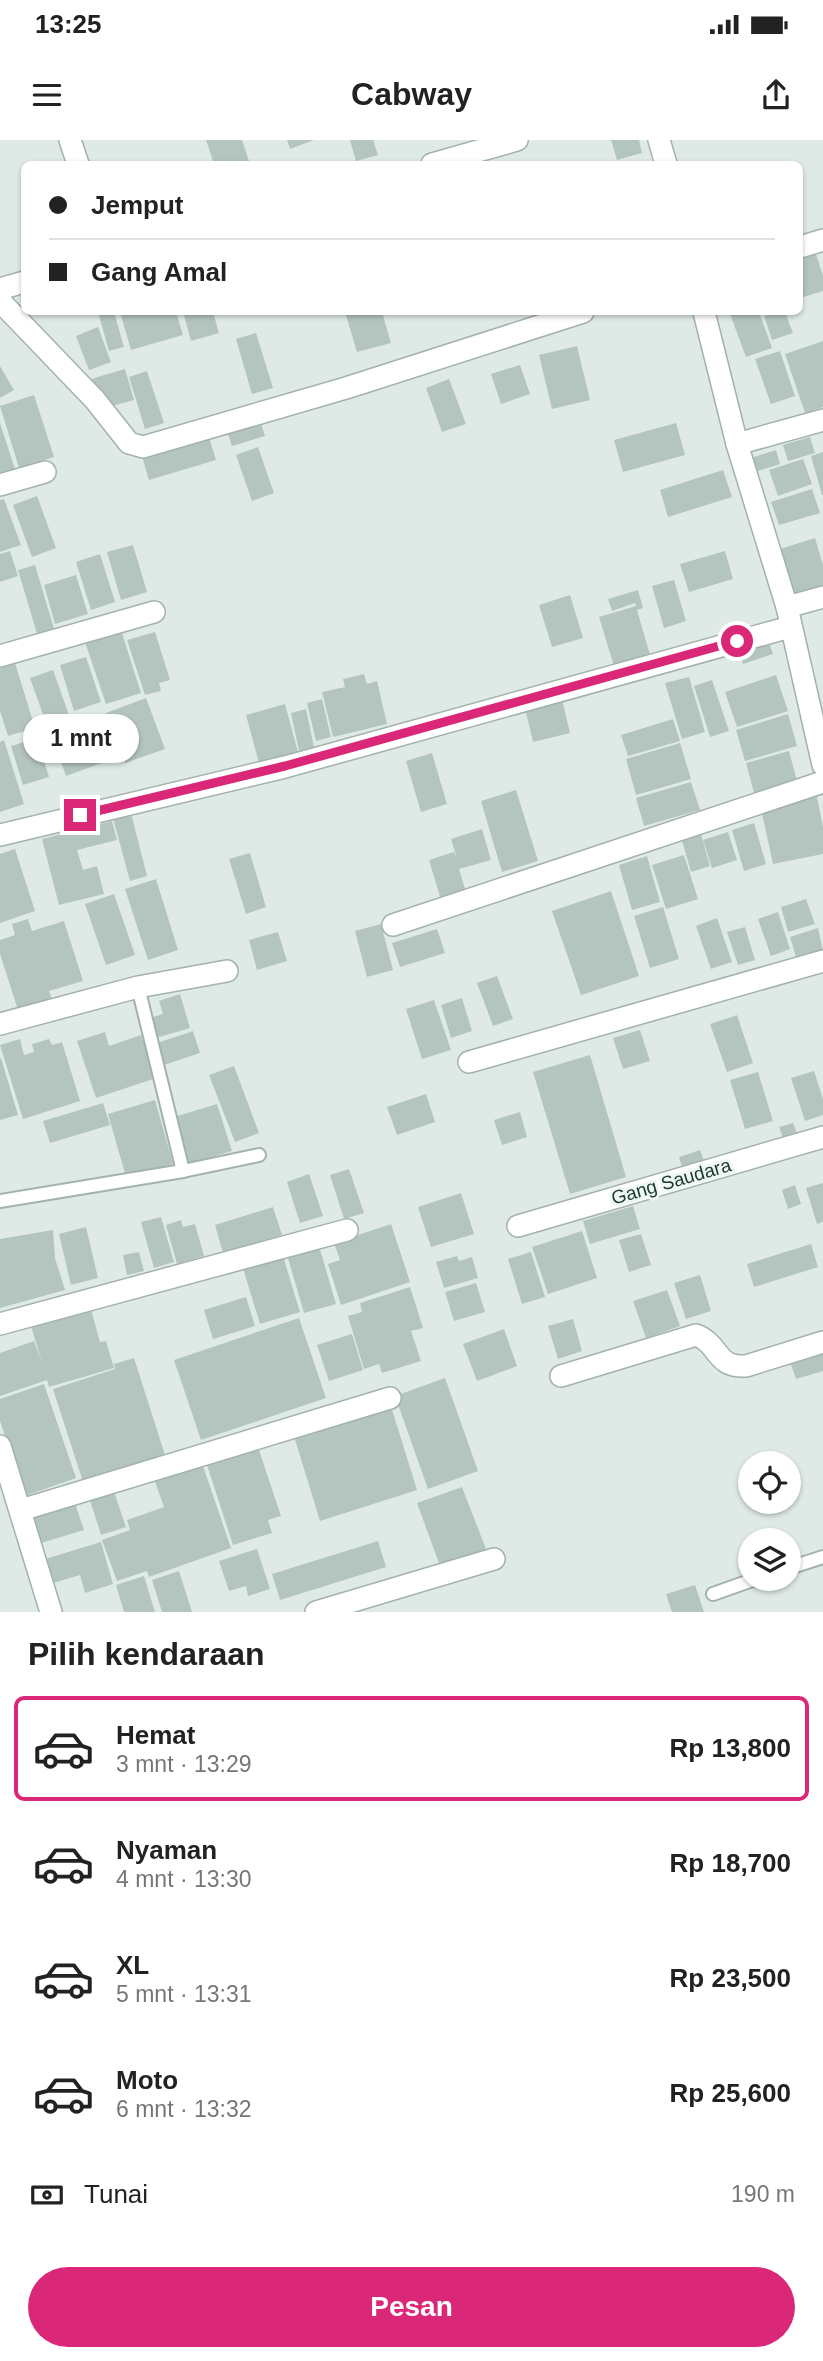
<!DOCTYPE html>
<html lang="id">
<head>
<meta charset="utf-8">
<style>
  :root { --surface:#fff; --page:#f2f2f2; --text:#222; --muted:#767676; --line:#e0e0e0; --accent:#db2777 }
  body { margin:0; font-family:Helvetica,sans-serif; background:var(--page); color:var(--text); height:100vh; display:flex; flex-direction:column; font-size:26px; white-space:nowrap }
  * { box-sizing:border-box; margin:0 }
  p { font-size:23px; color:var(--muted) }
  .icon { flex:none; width:38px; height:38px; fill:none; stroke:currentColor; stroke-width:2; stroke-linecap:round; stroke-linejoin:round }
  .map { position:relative; height:1472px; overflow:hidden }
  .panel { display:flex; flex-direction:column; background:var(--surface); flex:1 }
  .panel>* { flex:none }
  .hud { position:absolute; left:21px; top:21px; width:782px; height:154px; border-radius:10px; box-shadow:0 2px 5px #0004; display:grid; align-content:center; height:154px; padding:0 28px; background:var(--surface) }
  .tools { position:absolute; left:738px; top:1311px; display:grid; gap:14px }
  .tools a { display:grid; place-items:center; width:63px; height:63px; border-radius:50%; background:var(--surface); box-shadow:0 2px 5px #0004; font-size:35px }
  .end { position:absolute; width:32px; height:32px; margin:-16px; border:9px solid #db2777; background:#fff; box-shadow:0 0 0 4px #fff }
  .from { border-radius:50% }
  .bubble { position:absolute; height:49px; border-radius:24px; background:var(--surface); box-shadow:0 2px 5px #0004; font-size:23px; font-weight:700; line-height:49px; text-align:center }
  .hud b { display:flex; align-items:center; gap:24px; height:66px; font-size:26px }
  .hud b+b { border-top:2px solid var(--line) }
  .hud i { width:18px; height:18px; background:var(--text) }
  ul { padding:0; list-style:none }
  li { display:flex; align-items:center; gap:21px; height:105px; margin:0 14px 10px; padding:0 14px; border:4px solid transparent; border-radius:10px }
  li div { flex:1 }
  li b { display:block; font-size:26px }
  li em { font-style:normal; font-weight:700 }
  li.selected { border-color:var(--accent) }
  li>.icon { width:63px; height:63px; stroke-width:1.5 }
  h2 { padding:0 28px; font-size:32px; line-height:84px }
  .pay { display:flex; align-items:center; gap:18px; height:77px; padding:0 28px; font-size:26px }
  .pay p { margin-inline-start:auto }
  .primary-button { display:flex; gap:14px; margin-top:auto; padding:14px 28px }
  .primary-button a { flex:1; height:80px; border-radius:42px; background:var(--accent); color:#fff; font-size:28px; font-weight:700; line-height:80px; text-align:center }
  .status { display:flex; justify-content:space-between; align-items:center; height:49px; padding:0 35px; background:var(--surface); direction:ltr }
  .status svg { height:19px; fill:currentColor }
  header { display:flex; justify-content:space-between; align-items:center; height:91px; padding:0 28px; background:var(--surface); font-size:32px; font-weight:700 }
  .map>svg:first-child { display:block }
  .building { fill:#b4c5bf }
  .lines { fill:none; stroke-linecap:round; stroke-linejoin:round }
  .service-casing { stroke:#a2b2ad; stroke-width:16 }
  .minor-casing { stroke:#a2b2ad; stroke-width:24 }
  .service { stroke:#fff; stroke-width:12 }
  .minor { stroke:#fff; stroke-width:21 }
  .route { stroke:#db2777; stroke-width:9 }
  .labels { text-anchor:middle; stroke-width:6; stroke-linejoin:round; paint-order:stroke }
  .street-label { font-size:19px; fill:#203a34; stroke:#eff7f3 }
</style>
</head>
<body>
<div class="status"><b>13:25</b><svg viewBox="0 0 49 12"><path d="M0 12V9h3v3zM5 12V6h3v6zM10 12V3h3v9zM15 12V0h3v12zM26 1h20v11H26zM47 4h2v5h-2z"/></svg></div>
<header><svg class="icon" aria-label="menu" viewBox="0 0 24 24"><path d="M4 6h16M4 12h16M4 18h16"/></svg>Cabway<svg class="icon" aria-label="share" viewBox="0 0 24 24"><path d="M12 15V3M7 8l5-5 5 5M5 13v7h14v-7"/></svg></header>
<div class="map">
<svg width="823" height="1472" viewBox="0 0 823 1472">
  <rect width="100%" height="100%" fill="#dfeae6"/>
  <g class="building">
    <path d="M206,0H242L250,24H214Z"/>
    <path d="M287,0H314L290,9Z"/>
    <path d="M350,0H373L378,15L356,21Z"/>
    <path d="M611,0H639L642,13L617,20Z"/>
    <path d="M816,114L823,136V151L800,158V119Z"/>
    <path d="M98,172H114L124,207L109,211Z"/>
    <path d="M120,172H176L183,195L131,210Z"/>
    <path d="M183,172H213L219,193L191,201Z"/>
    <path d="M345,172H382L391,203L357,212Z"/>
    <path d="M736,172H759L772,208L746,217L730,174Z"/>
    <path d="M780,172H785L793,193L772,200L764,176Z"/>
    <path d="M98,187L111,222L89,230L76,196Z"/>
    <path d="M256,193L273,248L252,254L236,199Z"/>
    <path d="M823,201V267L805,273L785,214Z"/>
    <path d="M577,206L590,260L552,269L539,215Z"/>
    <path d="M780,211L795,256L771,264L755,219Z"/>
    <path d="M520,225L530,254L501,264L491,234Z"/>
    <path d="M0,226L14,250L0,258Z"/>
    <path d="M125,229L134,260L112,266L110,260L104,262L97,260L91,239Z"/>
    <path d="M147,231L164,283L145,289L129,237Z"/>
    <path d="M449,239L466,284L442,292L426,248Z"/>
    <path d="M34,255L54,317L19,328L0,266Z"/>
    <path d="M258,274L265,296L232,306L225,285Z"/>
    <path d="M0,283L15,329L0,334Z"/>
    <path d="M676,283L685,315L623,332L614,300Z"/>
    <path d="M208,294L216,320L149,340L141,313Z"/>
    <path d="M810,297L815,313L788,321L783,305Z"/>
    <path d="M258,307L274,353L252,361L236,315Z"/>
    <path d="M776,310L780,324L755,332L751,318Z"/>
    <path d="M823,312V355H822L811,316Z"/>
    <path d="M803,319L812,344L778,356L769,330Z"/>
    <path d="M723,330L732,357L668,377L660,350Z"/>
    <path d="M812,349L820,373L779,385L771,362Z"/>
    <path d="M37,356L56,408L32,417L13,365Z"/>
    <path d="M4,359L21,405L0,412V360Z"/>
    <path d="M815,398L823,425V446L794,456L780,409Z"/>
    <path d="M133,405L147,452L121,460L107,412Z"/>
    <path d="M10,411L18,436L0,442V414Z"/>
    <path d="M725,411L733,439L689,452L680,424Z"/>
    <path d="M100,414L115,462L91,470L76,422Z"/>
    <path d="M35,425L55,492L38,497L18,430Z"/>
    <path d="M76,435L88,474L55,484L44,445Z"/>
    <path d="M674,440L686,481L664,488L652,446Z"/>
    <path d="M638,450L643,468L637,470L650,515L614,526L599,477L636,466L635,463L612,471L608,459Z"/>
    <path d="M570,455L583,498L552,507L539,465Z"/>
    <path d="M121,490L141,553L106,564L85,502Z"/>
    <path d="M155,492L170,540L159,543L161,551L145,555L127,500Z"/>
    <path d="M767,497L773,514L743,524L737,507Z"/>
    <path d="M86,517L101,562L74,571L60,525Z"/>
    <path d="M15,523L35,588L8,596L0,571V528Z"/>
    <path d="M53,530L69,575L46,583L30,538Z"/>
    <path d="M364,534L367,544L377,541L387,584L333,597L322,552L345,547L343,539Z"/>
    <path d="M776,535L788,571L737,587L725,552Z"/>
    <path d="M689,537L705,592L682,599L665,543Z"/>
    <path d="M712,540L729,591L710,597L694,546Z"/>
    <path d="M146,558L165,609L125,623L106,573Z"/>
    <path d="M322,559L331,597L316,601L307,563Z"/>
    <path d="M562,559L570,593L533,602L525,568Z"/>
    <path d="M285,564L298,612L259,623L246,575Z"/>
    <path d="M306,569L314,607L299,611L291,573Z"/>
    <path d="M97,574L113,619L66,636L50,591Z"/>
    <path d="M788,574L797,606L745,621L736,590Z"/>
    <path d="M673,579L680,601L628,616L621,595Z"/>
    <path d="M37,598L49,637L23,645L11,606Z"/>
    <path d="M4,600L24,664L0,672V602Z"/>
    <path d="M680,603L691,639L636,655L626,619Z"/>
    <path d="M789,611L797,641L754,653L746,623Z"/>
    <path d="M432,613L447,664L421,672L406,621Z"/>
    <path d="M691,642L700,670L644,686L636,658Z"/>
    <path d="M516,650L538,721L502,732L481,661Z"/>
    <path d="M817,657L823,687V714L773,724L761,669Z"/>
    <path d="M131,673L147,736L130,741L113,678Z"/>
    <path d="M112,681L117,700L77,710L83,730L97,726L104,754L59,765L42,699Z"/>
    <path d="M754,683L766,724L744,731L732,690Z"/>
    <path d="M482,689L491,720L459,729L466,752L441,760L429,720L454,712L457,718L451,699Z"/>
    <path d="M700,691L710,726L691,732L681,697Z"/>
    <path d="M728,692L737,720L712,728L703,700Z"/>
    <path d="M15,709L35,771L0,783V714Z"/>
    <path d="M250,713L266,767L246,774L229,719Z"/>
    <path d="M684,715L698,759L666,769L652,725Z"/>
    <path d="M647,716L660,762L632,770L619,725Z"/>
    <path d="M156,739L178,810L148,820L125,749Z"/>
    <path d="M611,751L639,836L581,855L552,771Z"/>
    <path d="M114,754L135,815L106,825L85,764Z"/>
    <path d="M806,759L815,784L788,792L781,767Z"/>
    <path d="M663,767L679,819L650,828L634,776Z"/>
    <path d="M778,772L790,809L771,816L758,779Z"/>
    <path d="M717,778L732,822L711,829L696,786Z"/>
    <path d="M28,779L32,791L64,781L83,841L49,851L52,859L18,870L0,814V800L15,795L12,784Z"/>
    <path d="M381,784L393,830L367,837L355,791Z"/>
    <path d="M745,787L755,820L738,825L727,792Z"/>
    <path d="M818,788L823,811L797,820L790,797Z"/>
    <path d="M437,789L445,813L400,827L392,803Z"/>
    <path d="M278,792L287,821L257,830L249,800Z"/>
    <path d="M497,836L513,879L493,886L477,843Z"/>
    <path d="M180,854L190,888L156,898L150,878L163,874L159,861Z"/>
    <path d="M462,858L472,891L451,898L441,865Z"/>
    <path d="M434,860L451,910L422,919L406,869Z"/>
    <path d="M737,875L753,923L727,932L710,884Z"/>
    <path d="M640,890L650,921L623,929L613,898Z"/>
    <path d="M193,891L200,913L164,925L157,903Z"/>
    <path d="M105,892L109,906L141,895L156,938L96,958L77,901Z"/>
    <path d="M20,899L24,915L34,912L32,904L49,899L52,905L62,902L80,961L23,979L0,905Z"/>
    <path d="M590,915L626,1037L570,1054L533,932Z"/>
    <path d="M1,918L18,975L0,980V919Z"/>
    <path d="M234,926L259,993L235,1002L209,935Z"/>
    <path d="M814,931L823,959V975L805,981L791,938Z"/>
    <path d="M758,932L773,981L745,989L730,940Z"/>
    <path d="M426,954L435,982L397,995L387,967Z"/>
    <path d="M155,960L173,1024L126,1037L108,974Z"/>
    <path d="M103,963L110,985L50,1003L43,981Z"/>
    <path d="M217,964L232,1011L188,1024L174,977Z"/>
    <path d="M520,972L527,997L502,1005L494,980Z"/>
    <path d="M793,983L797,993L783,998L779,987Z"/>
    <path d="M700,1010L704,1021L682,1027L679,1017Z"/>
    <path d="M349,1029L364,1073L344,1079L330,1035Z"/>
    <path d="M309,1034L323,1076L300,1083L287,1042Z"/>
    <path d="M823,1043V1082L817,1084L806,1048Z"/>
    <path d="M795,1045L801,1064L788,1069L782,1050Z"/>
    <path d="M461,1053L474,1094L431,1107L418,1067Z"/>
    <path d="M633,1066L640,1089L590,1104L583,1081Z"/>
    <path d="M273,1067L282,1095L223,1113L215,1085Z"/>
    <path d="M161,1077L174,1122L154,1128L141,1082Z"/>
    <path d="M181,1080L183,1087L195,1084L204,1116L177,1124L166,1085Z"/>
    <path d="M391,1084L410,1142L341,1165L328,1124L340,1120L334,1103Z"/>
    <path d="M86,1087L98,1138L71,1145L59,1094Z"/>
    <path d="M53,1090L55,1118L65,1150L0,1168V1099Z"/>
    <path d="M582,1091L597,1138L548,1154L532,1107Z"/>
    <path d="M641,1094L651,1125L629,1132L619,1100Z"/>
    <path d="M811,1104L818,1127L754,1147L747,1124Z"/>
    <path d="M319,1106L336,1164L304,1173L287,1115Z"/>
    <path d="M139,1112L144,1131L127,1135L123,1115Z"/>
    <path d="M531,1112L545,1157L522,1164L508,1119Z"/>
    <path d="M282,1113L300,1172L260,1184L242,1125Z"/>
    <path d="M457,1116L459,1121L472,1117L478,1138L444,1148L436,1122Z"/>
    <path d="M700,1135L711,1171L686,1179L674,1143Z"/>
    <path d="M476,1143L485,1172L454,1181L445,1152Z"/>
    <path d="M410,1147L423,1188L411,1191L421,1221L382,1233L379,1224L364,1229L348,1176L362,1172L360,1163Z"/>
    <path d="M667,1150L680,1186L646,1198L633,1161Z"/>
    <path d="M246,1157L255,1186L213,1199L204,1170Z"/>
    <path d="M90,1166L100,1202L106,1201L114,1228L49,1247L47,1240L0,1256V1213L34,1201L42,1223L30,1183Z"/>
    <path d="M299,1178L326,1258L201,1300L174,1220Z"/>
    <path d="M573,1179L582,1211L558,1219L548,1186Z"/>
    <path d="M504,1189L517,1226L477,1241L463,1204Z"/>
    <path d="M352,1194L363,1230L329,1241L317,1205Z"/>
    <path d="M823,1211V1231L796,1239L790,1222Z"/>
    <path d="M134,1218L165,1315L83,1342L53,1249L115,1229L114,1224Z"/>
    <path d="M445,1238L478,1331L428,1349L395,1256Z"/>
    <path d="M44,1244L76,1338L25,1356L0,1281V1259Z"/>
    <path d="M390,1263L417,1350L320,1381L293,1293Z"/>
    <path d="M257,1304L281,1376L268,1380L272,1393L233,1405L206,1322Z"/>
    <path d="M201,1320L231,1408L149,1437L147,1431L117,1441L102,1400L130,1390L127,1380L164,1367L153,1336Z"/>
    <path d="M462,1347L486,1409L440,1426L417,1363Z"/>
    <path d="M113,1349L126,1387L101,1395L89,1357Z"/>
    <path d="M75,1363L84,1390L38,1404L29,1378Z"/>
    <path d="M378,1401L386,1427L280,1460L272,1434Z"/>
    <path d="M101,1402L113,1444L85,1453L80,1435L50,1444L42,1420Z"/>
    <path d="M257,1409L270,1449L248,1456L246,1446L229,1451L219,1421Z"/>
    <path d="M179,1431L192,1472H162L152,1440Z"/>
    <path d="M144,1436L155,1472H124L116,1445Z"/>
    <path d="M695,1445L704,1472H672L666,1454Z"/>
  </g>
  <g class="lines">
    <g class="service-casing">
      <g id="service">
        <path d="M138,847L183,1031"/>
        <path d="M0,1061L183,1031L259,1015"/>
        <path d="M789,1428L823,1417"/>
        <path d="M713,1454L758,1438"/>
      </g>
    </g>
    <g class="minor-casing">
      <g id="minor">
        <path d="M70,0L78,24"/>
        <path d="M659,0L666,24"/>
        <path d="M432,24L517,0"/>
        <path d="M800,107L823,100"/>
        <path d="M0,149L24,142"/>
        <path d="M0,161L95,260L129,303L143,307L346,248L583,172"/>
        <path d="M704,172L737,304L787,467L823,625"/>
        <path d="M737,304L823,280"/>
        <path d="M0,345L45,332"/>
        <path d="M787,467L823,457"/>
        <path d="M0,516L154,472"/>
        <path d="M0,695L285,627L790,487"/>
        <path d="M393,785L823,642"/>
        <path d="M0,884L138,847L227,831"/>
        <path d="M469,922L823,821"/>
        <path d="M518,1086L823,997"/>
        <path d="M0,1184L347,1090"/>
        <path d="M561,1236L696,1195C720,1204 715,1228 746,1226L823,1202"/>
        <path d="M0,1306L51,1472"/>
        <path d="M21,1370L390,1258"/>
        <path d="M316,1472L494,1419"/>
      </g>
    </g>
    <use href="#service" class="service"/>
    <use href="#minor" class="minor"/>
  </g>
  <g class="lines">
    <path class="route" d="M80,675L285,626L737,501"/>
  </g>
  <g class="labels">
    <g class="street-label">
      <text transform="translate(671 1041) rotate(-16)" y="7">Gang Saudara</text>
    </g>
  </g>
</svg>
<div class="tools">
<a><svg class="icon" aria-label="locate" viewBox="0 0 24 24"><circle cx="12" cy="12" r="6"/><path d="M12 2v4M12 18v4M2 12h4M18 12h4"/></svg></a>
<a><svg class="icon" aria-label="layers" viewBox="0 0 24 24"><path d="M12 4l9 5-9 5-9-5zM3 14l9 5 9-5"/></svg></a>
</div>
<i class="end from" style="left:737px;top:501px"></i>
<i class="end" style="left:80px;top:675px"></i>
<div class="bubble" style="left:23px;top:574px;width:116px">1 mnt</div>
<div class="hud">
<b><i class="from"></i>Jemput</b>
<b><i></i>Gang Amal</b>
</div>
</div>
<section class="panel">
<h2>Pilih kendaraan</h2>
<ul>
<li class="selected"><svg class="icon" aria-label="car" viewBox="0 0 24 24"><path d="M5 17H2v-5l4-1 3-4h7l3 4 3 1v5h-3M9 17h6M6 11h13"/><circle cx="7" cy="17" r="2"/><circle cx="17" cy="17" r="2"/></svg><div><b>Hemat</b><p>3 mnt · 13:29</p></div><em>Rp 13,800</em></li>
<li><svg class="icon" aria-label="car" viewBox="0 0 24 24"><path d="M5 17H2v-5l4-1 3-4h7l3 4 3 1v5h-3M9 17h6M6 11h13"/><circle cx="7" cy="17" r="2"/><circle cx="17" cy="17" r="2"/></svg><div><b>Nyaman</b><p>4 mnt · 13:30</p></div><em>Rp 18,700</em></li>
<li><svg class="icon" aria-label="car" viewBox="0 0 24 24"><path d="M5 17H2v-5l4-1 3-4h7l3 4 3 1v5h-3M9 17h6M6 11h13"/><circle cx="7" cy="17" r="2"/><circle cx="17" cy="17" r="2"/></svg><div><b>XL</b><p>5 mnt · 13:31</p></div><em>Rp 23,500</em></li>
<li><svg class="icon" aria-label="car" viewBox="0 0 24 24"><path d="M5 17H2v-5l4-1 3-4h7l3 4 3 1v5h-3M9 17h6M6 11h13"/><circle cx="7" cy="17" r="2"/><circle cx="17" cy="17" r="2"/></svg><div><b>Moto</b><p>6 mnt · 13:32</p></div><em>Rp 25,600</em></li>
</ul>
<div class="pay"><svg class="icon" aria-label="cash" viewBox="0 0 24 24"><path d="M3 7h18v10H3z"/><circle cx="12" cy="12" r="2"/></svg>Tunai<p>190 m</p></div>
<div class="primary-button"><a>Pesan</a></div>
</section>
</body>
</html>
